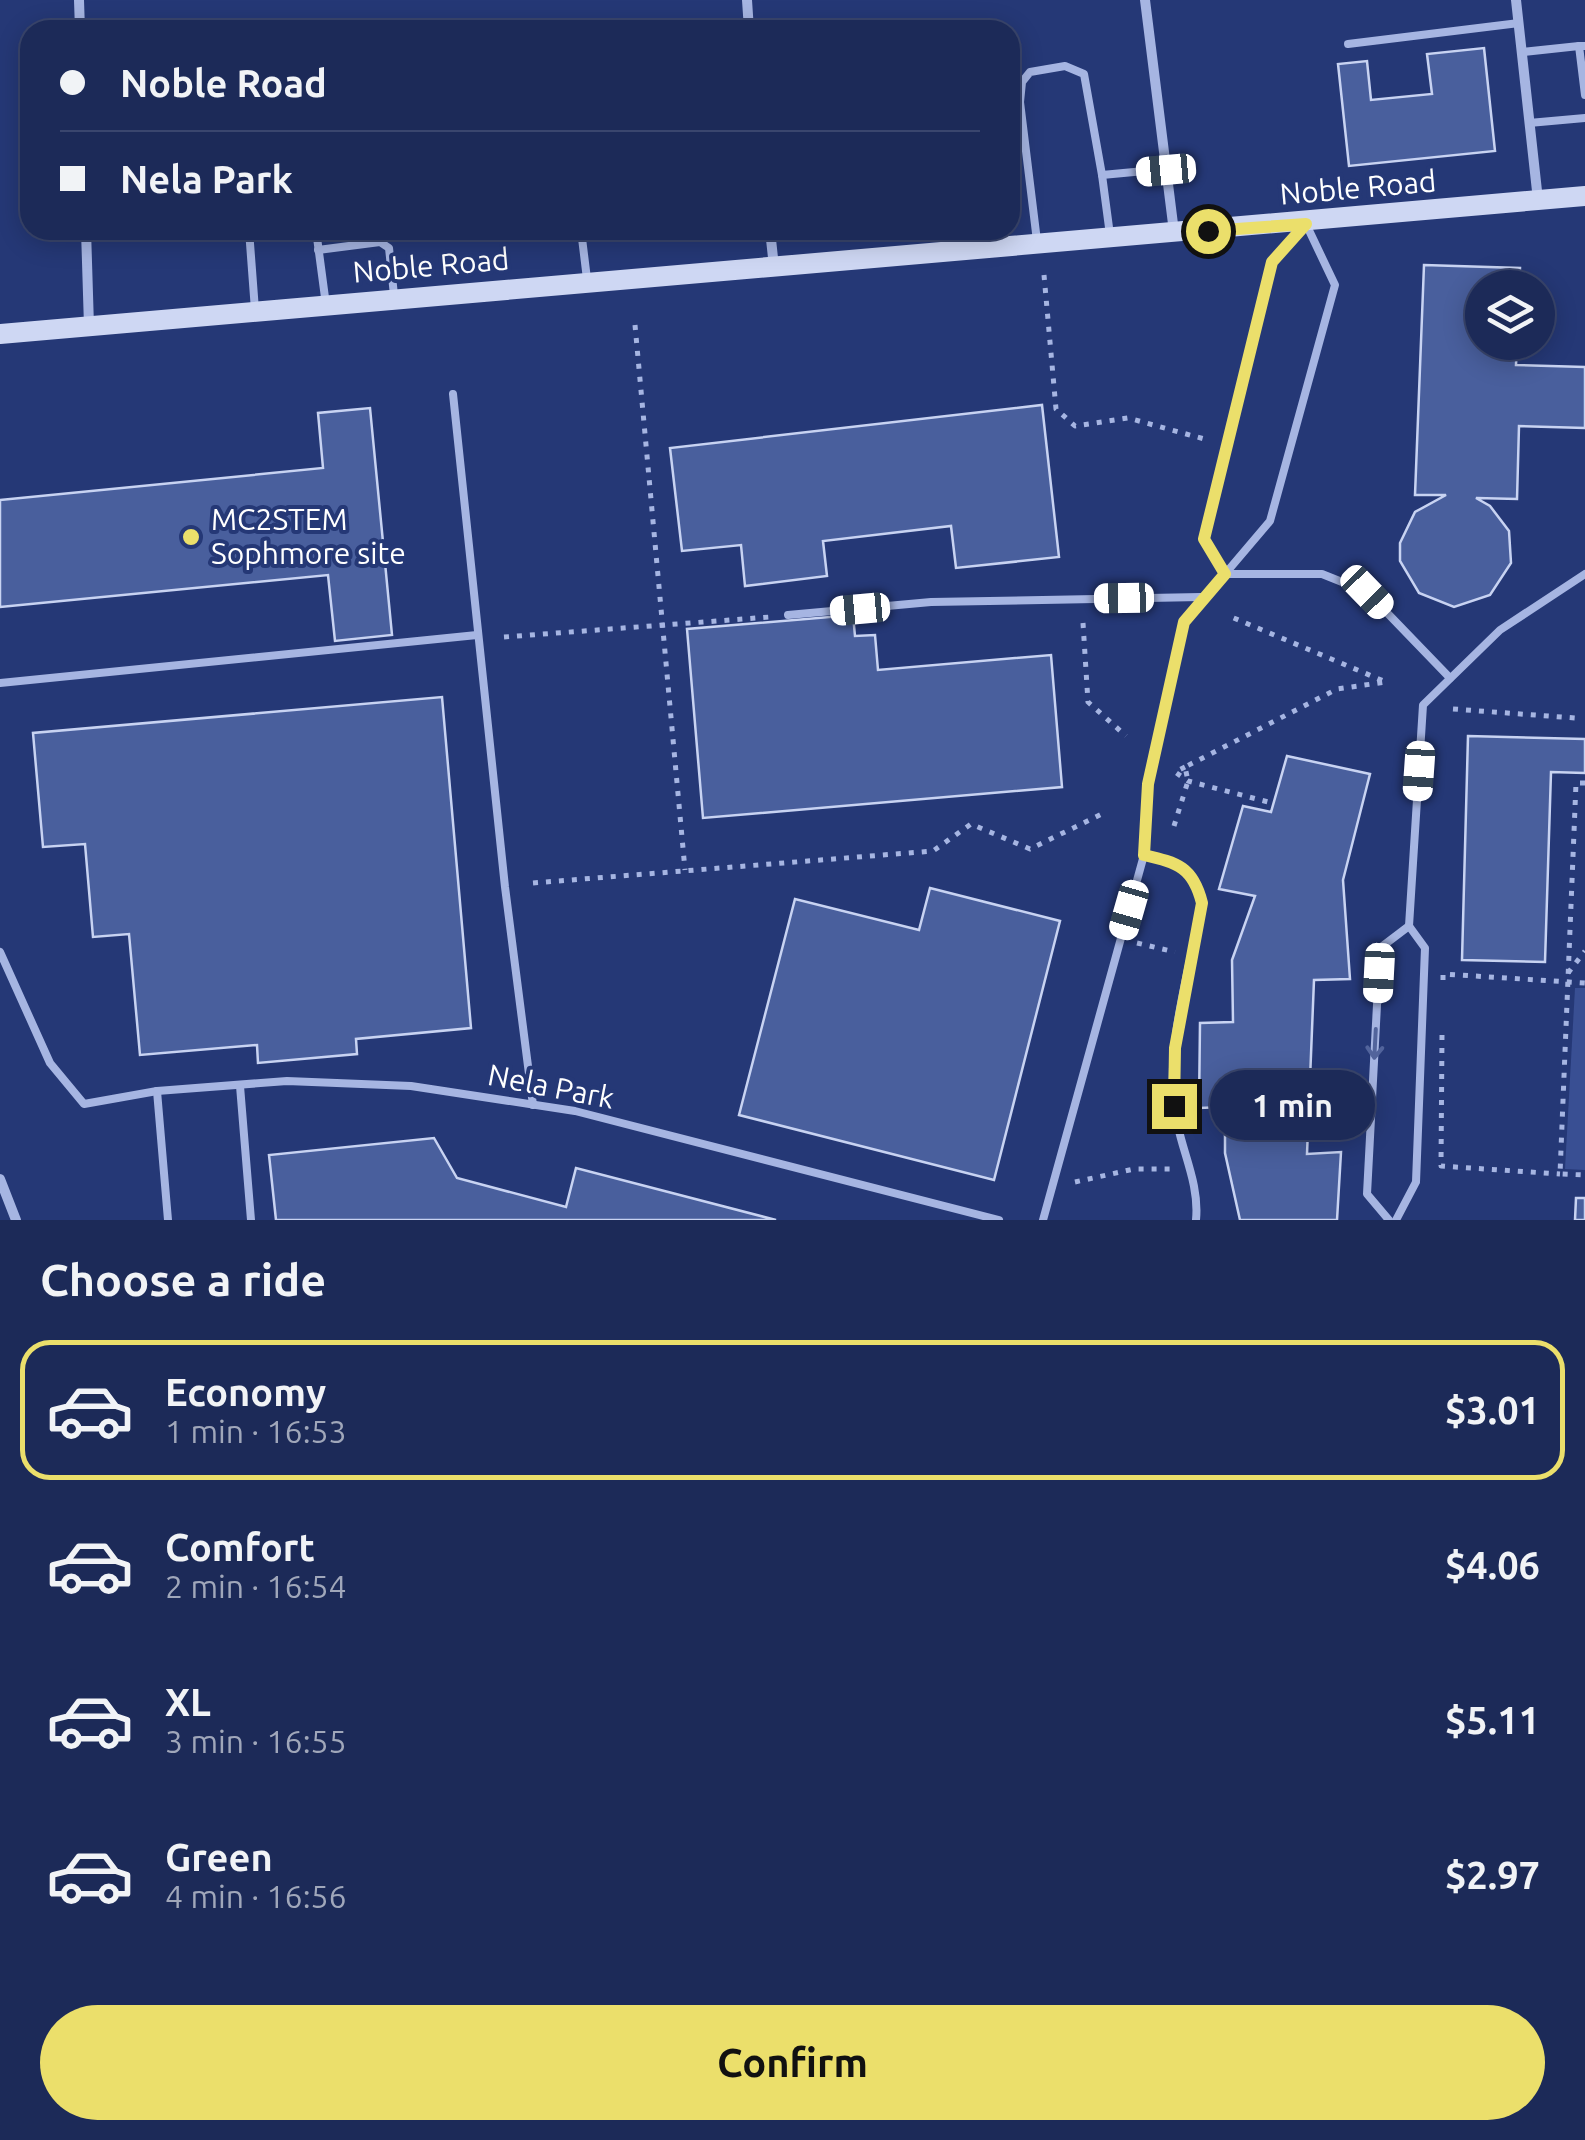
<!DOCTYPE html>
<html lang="en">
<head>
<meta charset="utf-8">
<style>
  :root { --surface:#1c2a58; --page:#25325e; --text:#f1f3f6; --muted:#a0a7ba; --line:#3a466e; --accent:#ebdf6b }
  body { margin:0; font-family:Ubuntu,sans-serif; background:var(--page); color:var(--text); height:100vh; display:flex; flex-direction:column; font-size:38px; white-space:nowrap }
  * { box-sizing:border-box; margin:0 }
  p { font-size:32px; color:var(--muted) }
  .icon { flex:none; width:55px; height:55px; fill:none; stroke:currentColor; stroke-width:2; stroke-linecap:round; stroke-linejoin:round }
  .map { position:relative; height:1220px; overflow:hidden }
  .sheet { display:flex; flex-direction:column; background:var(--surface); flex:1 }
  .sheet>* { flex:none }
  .banner { position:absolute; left:20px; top:20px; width:1000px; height:220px; border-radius:30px; box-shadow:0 5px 25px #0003,0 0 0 2px var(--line); display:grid; align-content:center; height:220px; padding:0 40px; background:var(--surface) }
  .buttons { position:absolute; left:1465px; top:270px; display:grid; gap:20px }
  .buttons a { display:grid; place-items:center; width:90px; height:90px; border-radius:50%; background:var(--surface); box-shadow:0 5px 25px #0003,0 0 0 2px var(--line); font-size:50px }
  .end { position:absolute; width:45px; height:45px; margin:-22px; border:12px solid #ebdf6b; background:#111; box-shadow:0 0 0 5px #111 }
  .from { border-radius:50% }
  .bubble { position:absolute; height:70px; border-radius:35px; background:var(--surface); box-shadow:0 5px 25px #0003,0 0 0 2px var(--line); font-size:32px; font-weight:600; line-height:70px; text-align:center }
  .car { position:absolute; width:30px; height:60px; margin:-30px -15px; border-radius:12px; box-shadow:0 0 8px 2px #0007; background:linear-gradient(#fff 24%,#345 0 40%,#fff 0 76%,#345 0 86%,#fff 0) }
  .banner b { display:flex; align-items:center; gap:35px; height:95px; font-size:38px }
  .banner b+b { border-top:2px solid var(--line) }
  .banner i { width:25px; height:25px; background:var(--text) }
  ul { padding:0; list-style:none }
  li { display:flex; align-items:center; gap:30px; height:140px; margin:0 20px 15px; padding:0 20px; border:5px solid transparent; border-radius:30px }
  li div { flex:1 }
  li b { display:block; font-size:38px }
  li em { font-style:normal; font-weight:600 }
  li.current { border-color:var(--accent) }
  li>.icon { width:90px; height:90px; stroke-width:1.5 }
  h2 { padding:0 40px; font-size:45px; line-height:120px }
  .button { display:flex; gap:20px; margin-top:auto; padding:20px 40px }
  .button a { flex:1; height:115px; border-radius:60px; background:var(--accent); color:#111; font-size:40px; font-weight:600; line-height:115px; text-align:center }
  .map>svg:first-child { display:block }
  .green { fill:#394f93 }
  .building { fill:#495f9d; stroke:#c8d3f2; stroke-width:2.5 }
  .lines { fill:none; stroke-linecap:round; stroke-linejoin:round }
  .path { stroke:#a6b5e2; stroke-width:5; stroke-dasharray:5 8; stroke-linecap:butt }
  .service { stroke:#a6b5e2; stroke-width:8 }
  .minor { stroke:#a6b5e2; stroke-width:10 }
  .secondary { stroke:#ced7f3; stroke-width:20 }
  .oneway { stroke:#52649c }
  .route { stroke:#ebdf6b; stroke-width:12 }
  .poi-dot { fill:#ebdf6b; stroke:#253876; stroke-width:4 }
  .labels { text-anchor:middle; stroke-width:8; stroke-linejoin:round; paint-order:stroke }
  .street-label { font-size:30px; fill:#fff; stroke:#253876 }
  .poi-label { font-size:30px; fill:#fff; stroke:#253876; text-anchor:start }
</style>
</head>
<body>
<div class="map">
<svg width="1585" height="1220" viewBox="0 0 1585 1220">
  <rect width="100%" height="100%" fill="#253876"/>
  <path class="green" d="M1575,988H1585V1170L1565,1169Z"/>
  <g class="building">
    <path d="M1484,48L1495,151L1349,166L1338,64L1367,61L1371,100L1432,94L1427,54Z"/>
    <path d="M1424,265L1520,268L1519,288H1482V342H1517L1516,365L1585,367V428L1519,426L1517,499L1476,498L1490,506L1509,531L1511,563L1490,595L1454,607L1419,593L1400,561V543L1415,512L1446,495H1415Z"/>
    <path d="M1042,405L1059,557L956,568L951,526L823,541L827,576L745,586L741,545L682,551L670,448Z"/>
    <path d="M370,408L392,635L335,641L328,575L0,607V500L323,468L318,413Z"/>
    <path d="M853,615L855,636L875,635L878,670L1051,655L1062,787L703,818L687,629Z"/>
    <path d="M442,697L471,1028L356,1039L357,1054L258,1063L257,1045L140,1055L129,934L93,937L85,844L43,847L33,733Z"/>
    <path d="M1468,736L1585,739V773L1551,772L1545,962L1462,960Z"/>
    <path d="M1287,756L1370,774L1343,880L1350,979L1314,980L1307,1154L1341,1152L1337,1220H1240L1225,1153V1107L1199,1108L1200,1023L1233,1022L1232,960L1255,896L1219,889L1243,806L1271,812Z"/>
    <path d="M930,888L1060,921L994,1180L739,1115L795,899L919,930Z"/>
    <path d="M434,1138L457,1178L566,1207L576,1168L776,1220H276L269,1155Z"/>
    <path d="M1576,1198H1585V1220H1575Z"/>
  </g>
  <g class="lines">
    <g class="path">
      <path d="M1044,275L1056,409L1075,426L1128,418L1208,440"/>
      <path d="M635,325L685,870"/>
      <path d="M1083,623L1088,702L1126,736"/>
      <path d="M504,637L770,617"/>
      <path d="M1453,709L1575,718"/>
      <path d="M1185,767L1175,772L1188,781L1272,803"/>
      <path d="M1585,783H1576L1560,1174L1585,1175"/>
      <path d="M1174,826L1188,781L1185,767L1337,689L1386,682L1229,616"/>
      <path d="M533,883L933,851L971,824L1030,849L1104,813"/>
      <path d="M1137,943L1175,952"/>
      <path d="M1568,973L1585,951"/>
      <path d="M1443,980V974L1585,983"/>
      <path d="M1442,1035L1441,1166L1560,1174"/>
      <path d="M1075,1182L1134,1169H1170"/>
    </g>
    <g class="service">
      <path d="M1348,44L1519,23"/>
      <path d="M1585,46H1579L1585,95"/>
      <path d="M1523,52L1579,46"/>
      <path d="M1529,123L1585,118"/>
      <path d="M1102,175L1110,235"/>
      <path d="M1306,224L1335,285L1270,521L1225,574L1204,539L1272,261Z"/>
      <path d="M249,230L255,310"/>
      <path d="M316,230L326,305"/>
      <path d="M581,230L587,279"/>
      <path d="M1037,241L1020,102L1022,82L1030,72L1065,66L1084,74L1102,175L1166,169"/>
      <path d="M318,250L380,242L389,248L394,295"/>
      <path d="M453,394L505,887L533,1105"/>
      <path d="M788,615L931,602L1201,597"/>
      <path d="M0,683L477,635"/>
      <path d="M1144,855C1178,863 1193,867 1202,903C1190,968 1167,1039 1174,1105C1178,1145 1200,1180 1196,1220"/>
      <path d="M0,952L50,1063L84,1104L157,1091L287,1081L411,1086L575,1111L999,1220"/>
      <path d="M240,1086L251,1220"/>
      <path d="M157,1091L168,1220"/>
      <path d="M1043,1220L1144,855L1148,783L1184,622L1225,574H1322L1367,592L1450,678"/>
      <path d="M1389,1220L1367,1194L1380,948L1409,926"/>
      <path d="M1396,1220L1416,1182L1425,948L1409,926L1423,705L1500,630L1585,574"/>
    </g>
    <g class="minor">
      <path d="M79,0L80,30"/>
      <path d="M747,0L749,30"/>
      <path d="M1145,0L1174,232"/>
      <path d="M1516,0L1538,200"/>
      <path d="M86,230L89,326"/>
      <path d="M770,230L774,267"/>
      <path d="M0,1179L16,1220"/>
    </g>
    <path class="secondary" d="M0,334L1585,196"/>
  </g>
  <defs><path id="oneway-shaft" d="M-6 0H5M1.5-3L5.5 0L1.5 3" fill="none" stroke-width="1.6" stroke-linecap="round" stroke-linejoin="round" transform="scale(2.5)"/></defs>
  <use class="oneway" href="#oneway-shaft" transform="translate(1375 1044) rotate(93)"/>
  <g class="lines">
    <path class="route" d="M1174,1106L1175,1048L1202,903C1193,867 1178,863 1144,855L1148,784L1184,622L1225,574L1204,539L1272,262L1306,224L1208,231"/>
  </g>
  <circle class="poi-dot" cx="191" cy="537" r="10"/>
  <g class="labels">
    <g class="street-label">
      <text transform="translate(1358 188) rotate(-5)" y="10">Noble Road</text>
      <text transform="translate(431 266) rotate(-5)" y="10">Noble Road</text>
      <text transform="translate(551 1087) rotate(11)" y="10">Nela Park</text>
    </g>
    <g class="poi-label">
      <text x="211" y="530">MC2STEM<tspan x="211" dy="34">Sophmore site</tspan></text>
    </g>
  </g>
</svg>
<div class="buttons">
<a><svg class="icon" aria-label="layers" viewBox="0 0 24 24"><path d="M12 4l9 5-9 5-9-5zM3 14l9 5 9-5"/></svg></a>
</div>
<i class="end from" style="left:1208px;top:231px"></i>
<i class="end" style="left:1174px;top:1106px"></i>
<div class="bubble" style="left:1210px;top:1070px;width:165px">1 min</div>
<i class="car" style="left:1166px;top:170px;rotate:265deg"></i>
<i class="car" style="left:1367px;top:592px;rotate:136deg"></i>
<i class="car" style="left:1124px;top:598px;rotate:269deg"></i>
<i class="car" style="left:860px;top:609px;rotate:265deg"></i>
<i class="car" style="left:1419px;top:771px;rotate:184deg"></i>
<i class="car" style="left:1129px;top:910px;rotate:196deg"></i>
<i class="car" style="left:1379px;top:973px;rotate:183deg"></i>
<div class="banner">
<b><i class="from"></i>Noble Road</b>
<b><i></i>Nela Park</b>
</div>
</div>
<section class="sheet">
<h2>Choose a ride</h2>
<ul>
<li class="current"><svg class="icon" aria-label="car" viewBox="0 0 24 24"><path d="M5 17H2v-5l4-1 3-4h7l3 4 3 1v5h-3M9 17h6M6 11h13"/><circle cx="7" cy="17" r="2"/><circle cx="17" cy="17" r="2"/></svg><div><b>Economy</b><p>1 min · 16:53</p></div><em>$3.01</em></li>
<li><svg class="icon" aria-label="car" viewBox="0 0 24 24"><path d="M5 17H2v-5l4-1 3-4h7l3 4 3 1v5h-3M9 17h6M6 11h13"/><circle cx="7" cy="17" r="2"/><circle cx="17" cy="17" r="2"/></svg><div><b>Comfort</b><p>2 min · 16:54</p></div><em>$4.06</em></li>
<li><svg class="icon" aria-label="car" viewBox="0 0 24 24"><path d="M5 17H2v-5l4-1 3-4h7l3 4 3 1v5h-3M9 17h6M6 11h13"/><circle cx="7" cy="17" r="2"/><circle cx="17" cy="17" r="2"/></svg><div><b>XL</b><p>3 min · 16:55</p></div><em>$5.11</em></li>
<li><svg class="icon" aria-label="car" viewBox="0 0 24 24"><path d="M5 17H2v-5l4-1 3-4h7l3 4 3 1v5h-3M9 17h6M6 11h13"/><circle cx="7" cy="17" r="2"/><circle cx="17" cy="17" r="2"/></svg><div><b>Green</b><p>4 min · 16:56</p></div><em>$2.97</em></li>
</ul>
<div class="button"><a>Confirm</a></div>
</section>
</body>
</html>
